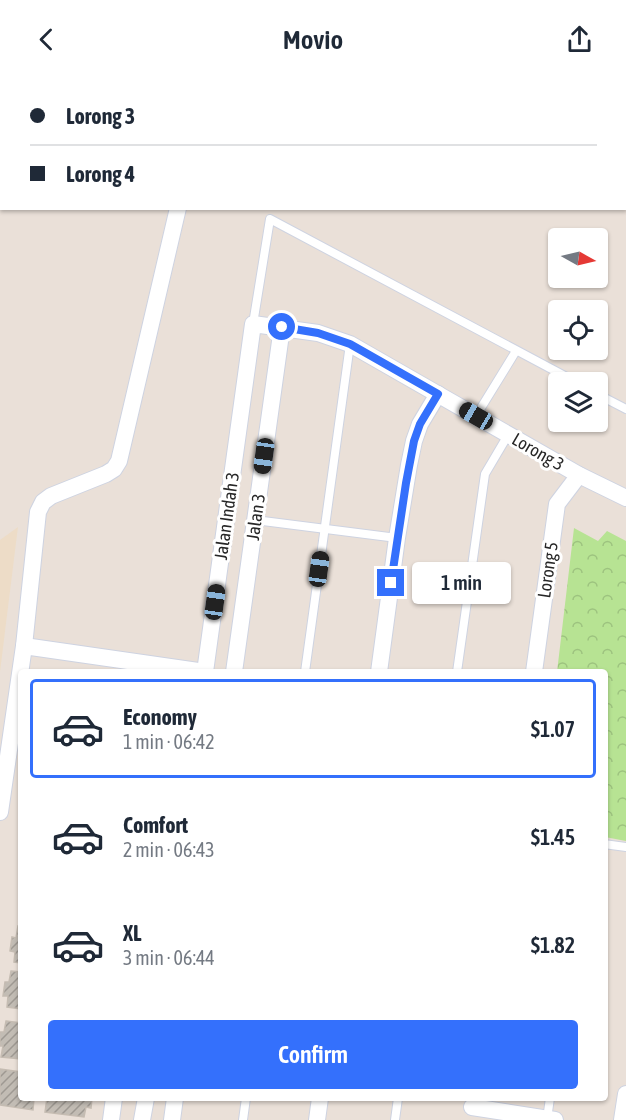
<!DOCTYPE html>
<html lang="en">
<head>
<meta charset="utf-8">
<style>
  :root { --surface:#fff; --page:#f2f2f3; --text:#1f2937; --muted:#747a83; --line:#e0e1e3; --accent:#3470fc }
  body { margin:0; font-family:"Asap Condensed",sans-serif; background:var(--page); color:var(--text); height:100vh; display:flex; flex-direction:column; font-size:22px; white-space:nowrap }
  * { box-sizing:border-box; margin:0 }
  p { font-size:20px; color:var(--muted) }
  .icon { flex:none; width:33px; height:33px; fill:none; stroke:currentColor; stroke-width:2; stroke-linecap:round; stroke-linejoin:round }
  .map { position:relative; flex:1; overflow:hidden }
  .panel { position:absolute; left:18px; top:591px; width:590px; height:432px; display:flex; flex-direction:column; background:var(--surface); border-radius:6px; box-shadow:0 2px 4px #0004 }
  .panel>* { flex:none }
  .banner { position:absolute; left:0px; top:0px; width:627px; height:132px; box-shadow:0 2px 4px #0004; display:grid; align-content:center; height:132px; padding:0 30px; background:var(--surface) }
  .needle { width:39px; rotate:98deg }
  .buttons { position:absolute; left:548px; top:150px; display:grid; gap:12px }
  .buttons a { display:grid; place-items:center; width:60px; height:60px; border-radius:6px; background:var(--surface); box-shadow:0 2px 4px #0004; font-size:30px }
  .end { position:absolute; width:27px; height:27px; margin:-14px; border:8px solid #3470fc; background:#fff; box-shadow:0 0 0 3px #fff }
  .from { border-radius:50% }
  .bubble { position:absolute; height:42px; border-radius:6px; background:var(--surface); box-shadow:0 2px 4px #0004; font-size:20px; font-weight:600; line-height:42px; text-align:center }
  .car { position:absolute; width:18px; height:36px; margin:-18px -9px; border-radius:8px; box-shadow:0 0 4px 2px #0007; background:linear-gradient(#222 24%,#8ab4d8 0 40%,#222 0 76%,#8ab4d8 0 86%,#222 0) }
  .banner b { display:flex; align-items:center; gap:21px; height:57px; font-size:22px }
  .banner b+b { border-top:2px solid var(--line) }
  .banner i { width:15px; height:15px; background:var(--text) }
  ul { padding:10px 0 0; list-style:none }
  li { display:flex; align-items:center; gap:18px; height:99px; margin:0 12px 9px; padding:0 18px; border:3px solid transparent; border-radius:6px }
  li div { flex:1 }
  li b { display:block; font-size:22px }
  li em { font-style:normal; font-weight:600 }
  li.on { border-color:var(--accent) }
  li>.icon { width:54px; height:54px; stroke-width:1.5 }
  .button { display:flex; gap:12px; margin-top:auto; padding:12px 30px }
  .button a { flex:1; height:69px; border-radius:6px; background:var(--accent); color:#fff; font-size:24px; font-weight:600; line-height:69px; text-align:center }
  header { display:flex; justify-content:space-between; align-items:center; height:78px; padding:0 30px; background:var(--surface); font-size:27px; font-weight:600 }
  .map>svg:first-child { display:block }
  .industrial { fill:#dbd9e2 }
  .education { fill:#eddcc7 }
  .forest { fill:url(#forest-crowns) }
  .building { fill:url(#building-hatch); stroke:#c5bcb2; stroke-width:1.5 }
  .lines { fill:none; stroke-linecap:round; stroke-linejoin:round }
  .service-casing { stroke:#ced3e1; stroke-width:10 }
  .minor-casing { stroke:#ced3e1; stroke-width:18 }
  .service { stroke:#fff; stroke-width:8 }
  .minor { stroke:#fff; stroke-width:16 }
  .route { stroke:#3470fc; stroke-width:8 }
  .labels { text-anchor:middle; stroke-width:6; stroke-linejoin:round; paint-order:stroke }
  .street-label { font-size:18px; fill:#272727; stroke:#fff }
</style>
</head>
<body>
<header><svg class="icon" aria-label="back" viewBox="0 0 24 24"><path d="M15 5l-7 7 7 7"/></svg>Movio<svg class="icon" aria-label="share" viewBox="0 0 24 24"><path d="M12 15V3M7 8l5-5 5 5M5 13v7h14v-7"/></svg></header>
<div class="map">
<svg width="626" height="1042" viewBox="0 0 626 1042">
  <defs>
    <pattern id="forest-crowns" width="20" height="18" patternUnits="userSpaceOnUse" patternTransform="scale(1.5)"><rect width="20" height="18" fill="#b7e393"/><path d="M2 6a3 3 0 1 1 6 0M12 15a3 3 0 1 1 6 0" fill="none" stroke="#9dc37f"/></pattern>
    <pattern id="building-hatch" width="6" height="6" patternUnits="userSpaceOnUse" patternTransform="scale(1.5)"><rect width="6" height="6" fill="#c2bcb4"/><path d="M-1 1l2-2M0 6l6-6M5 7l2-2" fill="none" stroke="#9e9992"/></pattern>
  </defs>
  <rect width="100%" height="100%" fill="#eae0d8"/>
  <path class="industrial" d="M506,0H626V101V2L506,1Z"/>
  <path class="education" d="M18,449L0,594V462Z"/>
  <path class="forest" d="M574,450L598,463L607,453L626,463V763L605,759L604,594H557Z"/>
  <g class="building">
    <path d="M18,848L21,849V885L14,884L15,874L10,873L12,859L16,860Z"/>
    <path d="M11,893L21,894V931L7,929L8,918H3L5,904H9Z"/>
    <path d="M6,943L21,945V981L1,979L3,968H0V954H4Z"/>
    <path d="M0,991L21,994V1020H34L33,1032L0,1027Z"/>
    <path d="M47,1020H92L91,1030L86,1029L84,1039L45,1034Z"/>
  </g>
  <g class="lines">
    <g class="service-casing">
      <g id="service">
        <path d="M285,0V2"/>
        <path d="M40,2V0"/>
        <path d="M253,246L270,141L576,304"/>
        <path d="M597,316L626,331"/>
        <path d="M476,338L516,273"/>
        <path d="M255,442L397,460"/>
        <path d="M305,594L350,266"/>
        <path d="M457,594L485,396L508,357"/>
        <path d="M604,766L626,769"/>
        <path d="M547,1041L550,1020"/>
        <path d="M243,1042L246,1020"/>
        <path d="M395,1042L398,1020"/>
      </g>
    </g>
    <g class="minor-casing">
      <g id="minor">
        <path d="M191,0L198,2"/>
        <path d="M24,568L38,434L43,424L51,418L106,396L114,391L119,383L178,130"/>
        <path d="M205,594L253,246L318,255L350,266L579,397L626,420"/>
        <path d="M234,594L282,249"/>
        <path d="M379,594L397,460L409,387L414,363L420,346L438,316"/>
        <path d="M534,594L557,426L579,397"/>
        <path d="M0,734L24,568L205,594"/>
        <path d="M472,1029L555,1042"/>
        <path d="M111,1042L114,1020"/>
        <path d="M142,1042L146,1020"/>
        <path d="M172,1042L175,1020"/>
        <path d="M317,1042L320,1020"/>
        <path d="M622,1042L626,1016"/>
      </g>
    </g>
    <use href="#service" class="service"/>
    <use href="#minor" class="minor"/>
  </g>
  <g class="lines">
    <path class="route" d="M282,249L318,255L350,266L438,316L420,346L414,363L406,405L391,505"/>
  </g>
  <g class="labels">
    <g class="street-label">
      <text transform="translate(538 374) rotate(30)" y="6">Lorong 3</text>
      <text transform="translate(227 438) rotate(-82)" y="6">Jalan Indah 3</text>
      <text transform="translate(256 439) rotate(-82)" y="6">Jalan 3</text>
      <text transform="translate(548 492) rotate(-82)" y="6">Lorong 5</text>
    </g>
  </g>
</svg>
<div class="buttons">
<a><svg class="needle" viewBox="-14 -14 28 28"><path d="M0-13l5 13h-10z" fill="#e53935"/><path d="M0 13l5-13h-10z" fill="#747a83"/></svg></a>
<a><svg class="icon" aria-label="locate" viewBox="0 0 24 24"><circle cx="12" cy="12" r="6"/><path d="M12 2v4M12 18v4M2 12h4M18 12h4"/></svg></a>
<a><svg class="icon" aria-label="layers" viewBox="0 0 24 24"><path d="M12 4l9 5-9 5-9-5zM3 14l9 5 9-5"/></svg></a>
</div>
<i class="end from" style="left:282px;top:249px"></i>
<i class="end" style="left:391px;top:505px"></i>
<div class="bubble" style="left:412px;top:484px;width:99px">1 min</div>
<i class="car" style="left:476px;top:338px;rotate:300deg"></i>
<i class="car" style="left:264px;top:378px;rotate:188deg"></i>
<i class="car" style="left:319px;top:491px;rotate:8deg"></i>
<i class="car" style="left:215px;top:524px;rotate:8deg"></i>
<div class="banner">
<b><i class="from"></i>Lorong 3</b>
<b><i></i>Lorong 4</b>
</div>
<section class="panel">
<ul>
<li class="on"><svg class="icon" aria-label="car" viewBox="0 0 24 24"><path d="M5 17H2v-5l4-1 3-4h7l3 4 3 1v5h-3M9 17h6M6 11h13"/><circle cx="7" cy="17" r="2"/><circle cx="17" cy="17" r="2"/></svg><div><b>Economy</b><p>1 min · 06:42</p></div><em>$1.07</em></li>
<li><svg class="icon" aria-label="car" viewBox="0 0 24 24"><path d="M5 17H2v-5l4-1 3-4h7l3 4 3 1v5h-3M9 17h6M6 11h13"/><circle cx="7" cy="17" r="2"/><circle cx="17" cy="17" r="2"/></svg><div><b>Comfort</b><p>2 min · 06:43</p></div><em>$1.45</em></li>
<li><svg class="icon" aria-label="car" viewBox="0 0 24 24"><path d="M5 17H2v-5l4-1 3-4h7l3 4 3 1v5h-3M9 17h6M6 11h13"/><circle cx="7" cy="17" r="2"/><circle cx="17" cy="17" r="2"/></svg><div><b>XL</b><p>3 min · 06:44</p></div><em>$1.82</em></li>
</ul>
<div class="button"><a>Confirm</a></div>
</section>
</div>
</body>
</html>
